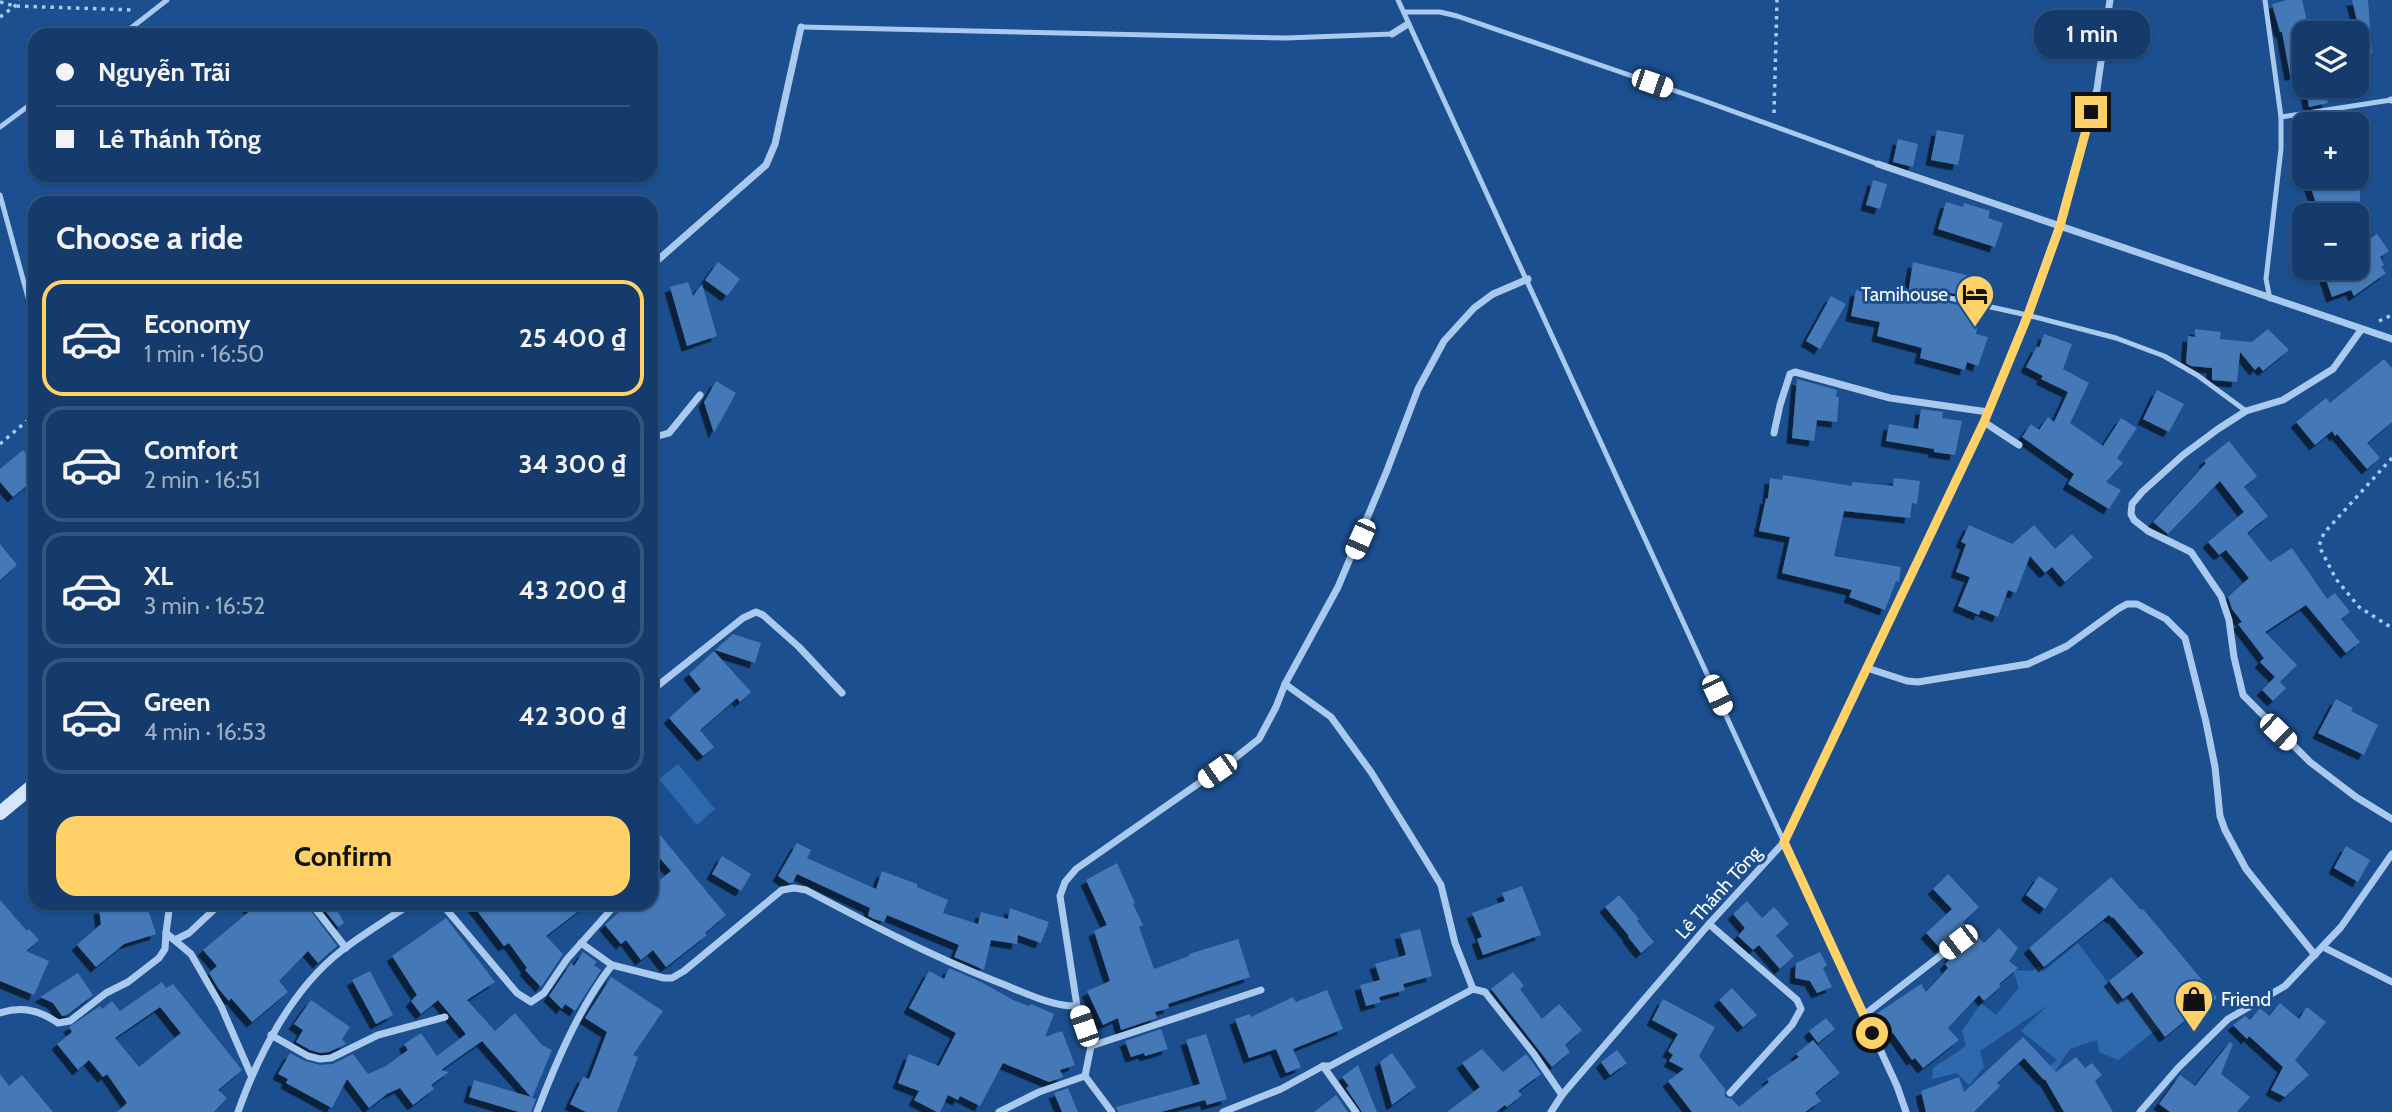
<!DOCTYPE html>
<html lang="en">
<head>
<meta charset="utf-8">
<style>
  :root { --surface:#143b6b; --page:#1d4271; --text:#f1f3f6; --muted:#9dadc1; --line:#33557e; --accent:#ffd166 }
  body { margin:0; font-family:Cabin,sans-serif; background:var(--page); color:var(--text); height:100vh; display:flex; flex-direction:column; font-size:26px; white-space:nowrap }
  * { box-sizing:border-box; margin:0 }
  p { font-size:23px; color:var(--muted) }
  .icon { flex:none; width:38px; height:38px; fill:none; stroke:currentColor; stroke-width:2; stroke-linecap:round; stroke-linejoin:round }
  .map { position:relative; flex:1; overflow:hidden }
  .panel { position:absolute; left:28px; top:196px; width:630px; height:714px; display:flex; flex-direction:column; background:var(--surface); border-radius:21px; box-shadow:0 2px 5px #0004,0 0 0 2px var(--line) }
  .panel>* { flex:none }
  .top-card { position:absolute; left:28px; top:28px; width:630px; height:154px; border-radius:21px; box-shadow:0 2px 5px #0004,0 0 0 2px var(--line); display:grid; align-content:center; height:154px; padding:0 28px; background:var(--surface) }
  .tools { position:absolute; left:2292px; top:21px; display:grid; gap:14px }
  .tools a { display:grid; place-items:center; width:77px; height:77px; border-radius:14px; background:var(--surface); box-shadow:0 2px 5px #0004,0 0 0 2px var(--line); font-size:35px }
  .end { position:absolute; width:32px; height:32px; margin:-16px; border:9px solid #ffd166; background:#111; box-shadow:0 0 0 4px #111 }
  .from { border-radius:50% }
  .bubble { position:absolute; height:49px; border-radius:21px; background:var(--surface); box-shadow:0 2px 5px #0004,0 0 0 2px var(--line); font-size:23px; font-weight:700; line-height:49px; text-align:center }
  .car { position:absolute; width:21px; height:42px; margin:-21px -10px; border-radius:9px; box-shadow:0 0 5px 2px #0007; background:linear-gradient(#fff 24%,#345 0 40%,#fff 0 76%,#345 0 86%,#fff 0) }
  .top-card b { display:flex; align-items:center; gap:24px; height:66px; font-size:26px }
  .top-card b+b { border-top:2px solid var(--line) }
  .top-card i { width:18px; height:18px; background:var(--text) }
  ul { padding:0; list-style:none }
  li { display:flex; align-items:center; gap:21px; height:116px; margin:0 14px 10px; padding:0 14px; border:4px solid var(--line); border-radius:21px }
  li div { flex:1 }
  li b { display:block; font-size:26px }
  li em { font-style:normal; font-weight:700 }
  li.on { border-color:var(--accent) }
  li>.icon { width:63px; height:63px; stroke-width:1.5 }
  h2 { padding:0 28px; font-size:32px; line-height:84px }
  .primary-button { display:flex; gap:14px; margin-top:auto; padding:14px 28px }
  .primary-button a { flex:1; height:80px; border-radius:21px; background:var(--accent); color:#111; font-size:28px; font-weight:700; line-height:80px; text-align:center }
  .map>svg:first-child { display:block }
  .green { fill:#2e69ad }
  .building { fill:#4478b7; fill-rule:evenodd; filter:url(#shadow) }
  .lines { fill:none; stroke-linecap:round; stroke-linejoin:round }
  .path { stroke:#a9c9ee; stroke-width:3.5; stroke-dasharray:3.5 5; stroke-linecap:butt }
  .lane { stroke:#a9c9ee; stroke-width:5 }
  .street { stroke:#a9c9ee; stroke-width:7 }
  .secondary { stroke:#d6e6fa; stroke-width:14 }
  .route { stroke:#ffd166; stroke-width:9 }
  .labels { text-anchor:middle; stroke-width:6; stroke-linejoin:round; paint-order:stroke }
  .poi-label { font-size:19px; fill:#fff; stroke:#1b4f8f; text-anchor:end }
  .street-label { font-size:19px; fill:#fff; stroke:#1b4f8f }
</style>
</head>
<body>
<div class="map">
<svg width="2392" height="1112" viewBox="0 0 2392 1112">
  <defs>
    <filter id="shadow"><feDropShadow dx="-5.5" dy="5.5" stdDeviation="0" flood-color="#0009"/></filter>
  </defs>
  <rect width="100%" height="100%" fill="#1b4f8f"/>
  <g class="green">
    <path d="M678,764L715,809L697,825L659,779Z"/>
    <path d="M2078,943L2123,1003L2154,978L2180,1011L2118,1060L2099,1052L2097,1040L2070,1049L2050,1079L2042,1071L2057,1060L2021,1031L2048,1005L1980,1051L1984,1067L1969,1085L1957,1073L1932,1079L1933,1068L1966,1046L1962,1031L1981,1003L1996,1015L2019,988L2013,970L2032,971L2039,966L2044,971Z"/>
  </g>
  <g class="building">
    <path d="M2287,0H2302L2307,21L2305,22V73L2290,75L2282,32H2280L2272,4Z"/>
    <path d="M2352,0H2368L2372,53L2365,54Z"/>
    <path d="M2305,86H2324L2328,103L2309,107Z"/>
    <path d="M1937,130L1964,135L1958,165L1931,160Z"/>
    <path d="M1898,139L1918,144L1913,167L1893,162Z"/>
    <path d="M2307,177H2360V215H2314L2315,200Z"/>
    <path d="M1873,180L1887,184L1880,209L1866,205Z"/>
    <path d="M1946,202L1963,207L1964,203L1990,211L1988,218L2003,223L1995,247L1938,229Z"/>
    <path d="M2377,234L2389,251L2380,257L2384,265L2381,267L2386,273L2354,296L2351,290L2332,297L2322,268H2357V248Z"/>
    <path d="M718,262L740,279L727,296L705,280Z"/>
    <path d="M1913,262L1991,281L1986,296L1983,295L1982,300L1933,289L1929,290L1927,294L1931,299L1980,310L1976,334L1988,337L1978,366L1967,362L1965,370L1920,358L1922,348L1877,336L1880,322L1851,316L1856,290L1884,296L1885,290L1908,295Z"/>
    <path d="M688,282L693,296L702,284L717,336L687,346L670,287Z"/>
    <path d="M1831,296L1846,304L1820,349L1806,341Z"/>
    <path d="M2195,329L2221,332L2220,339L2252,342L2268,329L2289,350L2263,371L2259,366L2255,370L2240,352L2237,382L2212,380V368L2191,366L2186,363L2188,336L2195,337Z"/>
    <path d="M2044,334L2072,344L2063,369L2089,383L2070,423L2103,446L2121,418L2137,428L2117,458L2123,463L2106,482L2121,490L2109,509L2068,484L2074,474L2022,437L2031,424L2039,430L2048,417L2054,422L2068,392L2041,379L2043,376L2026,367L2037,346L2039,348Z"/>
    <path d="M2384,359L2392,368V422L2367,443L2380,458L2367,469L2337,434L2335,436L2332,431L2315,445L2296,422L2326,398L2330,403Z"/>
    <path d="M1797,379L1837,390L1836,397H1839L1837,422L1817,420L1814,441L1792,438Z"/>
    <path d="M716,381L736,393L714,433L704,402Z"/>
    <path d="M2157,390L2184,404L2169,432L2143,419Z"/>
    <path d="M1921,409L1943,412L1942,418L1962,421L1955,455L1934,452V449L1886,441L1889,424L1918,429Z"/>
    <path d="M2229,441L2257,476L2244,487L2268,516L2247,533L2270,562L2292,548L2327,599L2335,593L2350,612L2341,619L2360,642L2346,653L2306,605L2265,632L2297,665L2280,682L2260,662L2264,658L2238,624L2242,622L2232,609L2228,597L2249,578L2226,550L2219,555L2208,542L2244,512L2220,481L2168,534L2153,522L2206,463L2204,461Z"/>
    <path d="M23,450L35,464V479L13,497L0,482V469Z"/>
    <path d="M1783,475L1852,486V482L1893,486L1894,478L1920,481L1917,504L1912,503L1910,518L1844,511L1834,556L1901,567L1899,582L1896,581L1885,610L1849,597L1852,590L1782,573L1790,537L1759,531L1766,498L1768,499L1770,478L1782,480Z"/>
    <path d="M1969,525L2012,544L2034,525L2055,549L2072,534L2093,557L2065,582L2052,567L2045,573L2030,556L2016,593L2008,590L1998,617L1981,610L1979,615L1958,606L1970,577L1956,572L1966,544L1961,542Z"/>
    <path d="M0,544L17,565L0,580Z"/>
    <path d="M733,634L761,643L755,663L715,650Z"/>
    <path d="M714,651L751,692L740,702L737,698L700,730L714,747L703,756L669,718L701,689L689,674Z"/>
    <path d="M2275,677L2286,688L2273,701L2262,690Z"/>
    <path d="M2336,699L2353,708L2351,711L2378,725L2364,755L2318,733Z"/>
    <path d="M651,824L726,915L705,933L707,935L666,967L653,950L641,960L626,940L621,944L605,925L629,903H651V887L671,871L651,848Z"/>
    <path d="M797,843L811,850L807,858L876,889L882,871L917,884V887L948,900L943,913L978,924L981,912L1008,919L1010,908L1049,922L1041,943L1018,935L1017,944L991,940L984,970L973,965L954,957L959,945L887,915L884,922L874,919L868,916L870,908L797,874L793,882L789,883L778,876Z"/>
    <path d="M2346,846L2370,860L2358,882L2334,868Z"/>
    <path d="M722,856L751,874L741,891L712,874Z"/>
    <path d="M1117,863L1135,903L1133,904L1143,925L1139,927L1154,969L1189,956V954L1238,939L1250,977L1168,1004L1169,1008L1155,1012L1157,1018L1121,1030L1118,1018L1103,1025L1087,991L1110,981L1094,931L1107,925L1086,880Z"/>
    <path d="M1948,874L1979,907L1963,922L1984,943L1999,928L2018,948L2009,961L2018,968L1999,984L2001,986L1984,1001L1979,995L1948,1028L1959,1040L1923,1068L1915,1058L1912,1060L1893,1033L1888,1036L1873,1016L1921,984L1926,992L1948,968L1945,964L1951,958L1949,957L1963,945V939L1958,936L1940,948L1926,933L1952,909L1933,889Z"/>
    <path d="M2039,876L2058,889L2045,909L2026,895Z"/>
    <path d="M2111,877L2141,910L2143,909L2217,998L2198,1014L2196,1011L2165,1037L2132,992L2123,999L2109,981L2144,953L2113,917L2112,918L2109,915L2044,967L2029,948Z"/>
    <path d="M1522,886L1541,935L1483,955L1477,939L1482,937L1472,913L1505,901L1502,893Z"/>
    <path d="M1619,895L1639,919L1637,921L1654,942L1641,953L1628,937L1629,936L1605,907Z"/>
    <path d="M0,900L27,931L29,929L39,940L26,951L49,961L34,995L0,981Z"/>
    <path d="M1747,901L1762,918L1774,907L1789,924L1776,936L1794,956L1780,969L1759,945L1753,950L1738,936L1745,928L1733,914Z"/>
    <path d="M133,903H146L156,934L124,944L96,967L77,945L101,924L99,909Z"/>
    <path d="M245,903H305L337,946L318,963L308,951L279,981L288,992L252,1022L231,998L229,1001L218,988L209,973L217,966L203,950L251,910Z"/>
    <path d="M319,903H333L344,923L338,927Z"/>
    <path d="M471,903H589L546,936L563,954L541,987L525,970L527,968L509,943L504,946Z"/>
    <path d="M446,918L495,982L467,1000L495,1031L515,1013L542,1045L552,1050L532,1098L536,1099L531,1112H519L469,1097L474,1080L531,1097L482,1041L441,1070L449,1072L431,1085L434,1089L413,1105L400,1088L387,1094L369,1108L347,1079L332,1108L286,1083L288,1079L278,1074L290,1053L305,1061L320,1065L333,1064L353,1054L368,1074L386,1066L408,1050L404,1044L421,1033L437,1056L466,1034L438,1000L421,1014L411,1001L417,995L392,956Z"/>
    <path d="M1420,929L1432,976L1403,984L1405,990L1379,997L1381,1002L1366,1006L1360,985L1380,980L1375,964L1406,955L1400,934Z"/>
    <path d="M583,952L597,962L594,965L601,970L575,1011L565,1004L562,1009L549,996L571,963L574,966Z"/>
    <path d="M1820,952L1827,965L1823,968L1832,987L1817,993L1810,981L1795,978L1796,963Z"/>
    <path d="M949,968L981,982L1013,1000L1029,1006L1031,1004L1054,1014L1045,1037L1062,1031L1075,1065L1060,1070L1063,1077L1049,1082L1003,1063L980,1106L960,1096L958,1100L948,1095L940,1112H937L914,1100L919,1091L898,1083L909,1054L939,1066L956,1033L909,1008L929,971L944,979Z"/>
    <path d="M370,971L393,1015L376,1024L352,980Z"/>
    <path d="M1513,972L1524,986L1520,989L1542,1019L1559,1004L1582,1030L1565,1045L1570,1052L1552,1067L1491,989Z"/>
    <path d="M78,973L93,995L67,1015L62,1016L53,1003L40,997Z"/>
    <path d="M611,977L663,1011L633,1055L638,1057L617,1112H586L570,1104L583,1077L589,1079L607,1032L585,1018Z"/>
    <path d="M162,982L166,988L173,984L242,1070L218,1090L227,1098L214,1112H117L127,1103L107,1074L103,1077L89,1060L78,1070L57,1044L72,1032L69,1027L100,1006L102,1009L112,1001L120,1011ZM160,1007L181,1033L139,1067L115,1038Z"/>
    <path d="M1732,988L1757,1015L1743,1027L1719,1000Z"/>
    <path d="M1327,990L1343,1029L1293,1049L1301,1067L1286,1073L1276,1049L1249,1058L1235,1019L1250,1014L1251,1017L1293,997L1296,1002Z"/>
    <path d="M1663,999L1715,1027L1699,1056L1725,1089V1097L1732,1099L1739,1107L1769,1082L1767,1079L1799,1057L1796,1054L1813,1040L1840,1073L1815,1093L1821,1101L1805,1112H1692L1668,1081L1684,1069L1669,1061L1673,1055L1668,1051L1678,1034L1652,1020Z"/>
    <path d="M311,1000L350,1027L342,1039L346,1044L329,1052L320,1053L310,1050L296,1042L303,1030L294,1024Z"/>
    <path d="M2280,1003L2299,1019L2307,1007L2326,1022L2295,1060L2309,1075L2285,1097L2271,1090L2283,1067L2249,1036L2247,1039L2233,1025L2245,1016L2250,1020L2260,1008L2269,1016Z"/>
    <path d="M1826,1018L1835,1029L1818,1043L1809,1031Z"/>
    <path d="M1161,1029L1168,1049L1145,1056L1144,1053L1131,1057L1125,1041Z"/>
    <path d="M1206,1034L1227,1099L1207,1105L1205,1100L1161,1112H1118L1116,1107L1200,1084L1186,1040Z"/>
    <path d="M2023,1037L2056,1072L2076,1057L2085,1068L2092,1063L2102,1075L2095,1081L2113,1112H2064L2045,1079L2044,1080L2024,1058L1997,1083L2000,1086L1974,1112H1926L1921,1091L1959,1077L1964,1092Z"/>
    <path d="M2230,1042L2233,1044L2221,1074L2250,1097L2237,1112H2170L2159,1104L2180,1075L2195,1086Z"/>
    <path d="M1482,1049L1503,1072L1526,1054L1541,1074L1518,1091L1522,1095L1507,1107L1505,1105L1496,1112H1447L1480,1087L1462,1063Z"/>
    <path d="M1617,1050L1627,1063L1610,1075L1601,1062Z"/>
    <path d="M1392,1053L1416,1087L1392,1105L1380,1062Z"/>
    <path d="M1358,1065L1377,1112H1362L1346,1088L1349,1086L1342,1077Z"/>
    <path d="M0,1074L9,1086L22,1075L53,1112H0Z"/>
    <path d="M1068,1088L1078,1112H1062L1054,1093Z"/>
    <path d="M1336,1095L1348,1112H1314Z"/>
  </g>
  <g class="lines">
    <g class="path">
      <path d="M0,2L15,6L134,10"/>
      <path d="M0,17L15,6L19,0"/>
      <path d="M1774,113L1777,0"/>
      <path d="M2379,321L2392,315"/>
      <path d="M0,444L35,414"/>
      <path d="M2392,458L2324,533L2319,546L2336,579L2359,607L2392,628"/>
    </g>
    <g class="lane">
      <path d="M1398,0L1784,842"/>
      <path d="M2265,0L2281,117V149L2266,279L2270,299"/>
      <path d="M1404,12H1440L1457,16L1699,99L1878,164"/>
      <path d="M801,27L1286,38L1392,34"/>
      <path d="M122,35L167,0"/>
      <path d="M2281,117L2391,100"/>
      <path d="M0,127L35,101"/>
      <path d="M0,195L35,323"/>
      <path d="M1932,294L2027,315L2116,338L2164,356L2197,375L2246,411"/>
    </g>
    <g class="street">
      <path d="M1392,34L1408,24"/>
      <path d="M2391,100H2392"/>
      <path d="M1878,164L2392,339"/>
      <path d="M651,266L766,165L775,144L801,27"/>
      <path d="M2361,330L2333,369L2283,400L2246,411L2218,429L2183,455L2142,492L2132,504L2131,514L2134,520L2148,531L2191,552L2221,596L2229,620L2234,657L2243,695L2310,762L2356,797L2392,819"/>
      <path d="M1984,422L2019,445"/>
      <path d="M651,432L655,437L669,433L700,395"/>
      <path d="M1774,433L1780,405L1790,374L1795,372L1890,398L1988,412"/>
      <path d="M1867,668L1907,681L1918,682L2028,664L2067,646L2118,609L2127,604H2137L2166,619L2185,638L2206,722L2215,767L2220,816L2225,830L2246,869L2315,955"/>
      <path d="M1285,684L1331,717L1371,772L1422,854L1441,885L1455,943L1473,989"/>
      <path d="M651,691L743,618L756,612L763,615L799,647L842,693"/>
      <path d="M1784,842L1897,1086L1906,1112"/>
      <path d="M170,903L166,933L191,954L221,1006L251,1075"/>
      <path d="M311,903L346,948"/>
      <path d="M441,903L517,993L531,1002L544,993L567,959L617,903"/>
      <path d="M1709,924L1797,1000L1801,1009L1792,1025L1730,1093"/>
      <path d="M172,938L175,940L189,933L221,903"/>
      <path d="M581,943L612,965L664,978H672L684,971L782,890L794,888L806,890C868,923 929,955 995,981C1019,990 1051,1007 1077,1006"/>
      <path d="M2323,947L2392,982"/>
      <path d="M0,1013C22,1006 39,1010 58,1023L70,1021L106,993L128,982L159,958L165,949L166,933"/>
      <path d="M1864,1015L1958,942"/>
      <path d="M271,1035L308,1056L320,1059L331,1058L378,1035L445,1017"/>
      <path d="M1091,1046L1261,990"/>
      <path d="M1323,1066L1356,1112"/>
      <path d="M238,1112C258,1055 292,989 341,951C363,934 388,919 412,903"/>
      <path d="M537,1112C556,1062 579,1008 612,965"/>
      <path d="M999,1112L1039,1092L1085,1076"/>
      <path d="M1112,1112L1085,1076L1091,1046L1077,1006L1060,896L1065,882L1076,869L1235,758L1259,739L1276,707L1285,684L1338,587L1386,473L1418,389L1444,341L1474,308L1493,294L1528,279"/>
      <path d="M1223,1112L1281,1089L1323,1066H1330L1473,989L1485,992L1534,1054L1562,1095"/>
      <path d="M1551,1112L1562,1095L1709,924L1784,842L1984,422L2027,315L2059,226L2097,89L2110,0"/>
      <path d="M2140,1112L2178,1068L2228,1019L2285,986L2341,927L2392,854"/>
    </g>
    <path class="secondary" d="M0,813L35,784"/>
  </g>
  <g class="lines">
    <path class="route" d="M1872,1033L1784,842L1984,422L2028,315L2060,226L2091,112"/>
  </g>
  <defs>
    <g id="hotel-pin" transform="scale(2.0125)"><path d="M0 17L-7.5 6A9.5 9.5 0 1 1 7.5 6Z" fill="#ffd166" stroke="#1b4f8f"/><path d="M-6-4.5h1.5V1H6V5H4.5V3h-9V5H-6ZM-4 0a1.8 1.8 0 1 1 3.6 0ZM.5 0V-2.5h3Q6-2.5 6 0Z" fill="#111"/></g>
    <g id="shop-pin" transform="scale(2.0125)"><path d="M0 17L-7.5 6A9.5 9.5 0 1 1 7.5 6Z" fill="#ffd166" stroke="#1b4f8f"/><path d="M-5-2.5h2.3a2.7 3.5 0 0 1 5.4 0H5L5.5 6h-11ZM-1.5-2.5h3a1.5 2.3 0 0 0-3 0Z" fill="#111"/></g>
  </defs>
  <g fill-rule="evenodd">
    <use href="#hotel-pin" x="1975" y="294"/>
    <use href="#shop-pin" x="2194" y="999"/>
  </g>
  <g class="labels">
    <g class="poi-label">
      <text x="1948" y="301">Tamihouse</text>
      <text x="2221" y="1006" text-anchor="start">Friend</text>
    </g>
    <g class="street-label">
      <text transform="translate(1718 892) rotate(-48)" y="7">Lê Thánh Tông</text>
    </g>
  </g>
</svg>
<div class="tools">
<a><svg class="icon" aria-label="layers" viewBox="0 0 24 24"><path d="M12 4l9 5-9 5-9-5zM3 14l9 5 9-5"/></svg></a>
<a>+</a>
<a>−</a>
</div>
<i class="end from" style="left:1872px;top:1033px"></i>
<i class="end" style="left:2091px;top:112px"></i>
<div class="bubble" style="left:2034px;top:10px;width:116px">1 min</div>
<i class="car" style="left:1652px;top:83px;rotate:109deg"></i>
<i class="car" style="left:1360px;top:539px;rotate:204deg"></i>
<i class="car" style="left:1717px;top:695px;rotate:155deg"></i>
<i class="car" style="left:2278px;top:732px;rotate:134deg"></i>
<i class="car" style="left:1217px;top:771px;rotate:235deg"></i>
<i class="car" style="left:1958px;top:942px;rotate:232deg"></i>
<i class="car" style="left:1084px;top:1026px;rotate:341deg"></i>
<div class="top-card">
<b><i class="from"></i>Nguyễn Trãi</b>
<b><i></i>Lê Thánh Tông</b>
</div>
<section class="panel">
<h2>Choose a ride</h2>
<ul>
<li class="on"><svg class="icon" aria-label="car" viewBox="0 0 24 24"><path d="M5 17H2v-5l4-1 3-4h7l3 4 3 1v5h-3M9 17h6M6 11h13"/><circle cx="7" cy="17" r="2"/><circle cx="17" cy="17" r="2"/></svg><div><b>Economy</b><p>1 min · 16:50</p></div><em>25 400 ₫</em></li>
<li><svg class="icon" aria-label="car" viewBox="0 0 24 24"><path d="M5 17H2v-5l4-1 3-4h7l3 4 3 1v5h-3M9 17h6M6 11h13"/><circle cx="7" cy="17" r="2"/><circle cx="17" cy="17" r="2"/></svg><div><b>Comfort</b><p>2 min · 16:51</p></div><em>34 300 ₫</em></li>
<li><svg class="icon" aria-label="car" viewBox="0 0 24 24"><path d="M5 17H2v-5l4-1 3-4h7l3 4 3 1v5h-3M9 17h6M6 11h13"/><circle cx="7" cy="17" r="2"/><circle cx="17" cy="17" r="2"/></svg><div><b>XL</b><p>3 min · 16:52</p></div><em>43 200 ₫</em></li>
<li><svg class="icon" aria-label="car" viewBox="0 0 24 24"><path d="M5 17H2v-5l4-1 3-4h7l3 4 3 1v5h-3M9 17h6M6 11h13"/><circle cx="7" cy="17" r="2"/><circle cx="17" cy="17" r="2"/></svg><div><b>Green</b><p>4 min · 16:53</p></div><em>42 300 ₫</em></li>
</ul>
<div class="primary-button"><a>Confirm</a></div>
</section>
</div>
</body>
</html>
